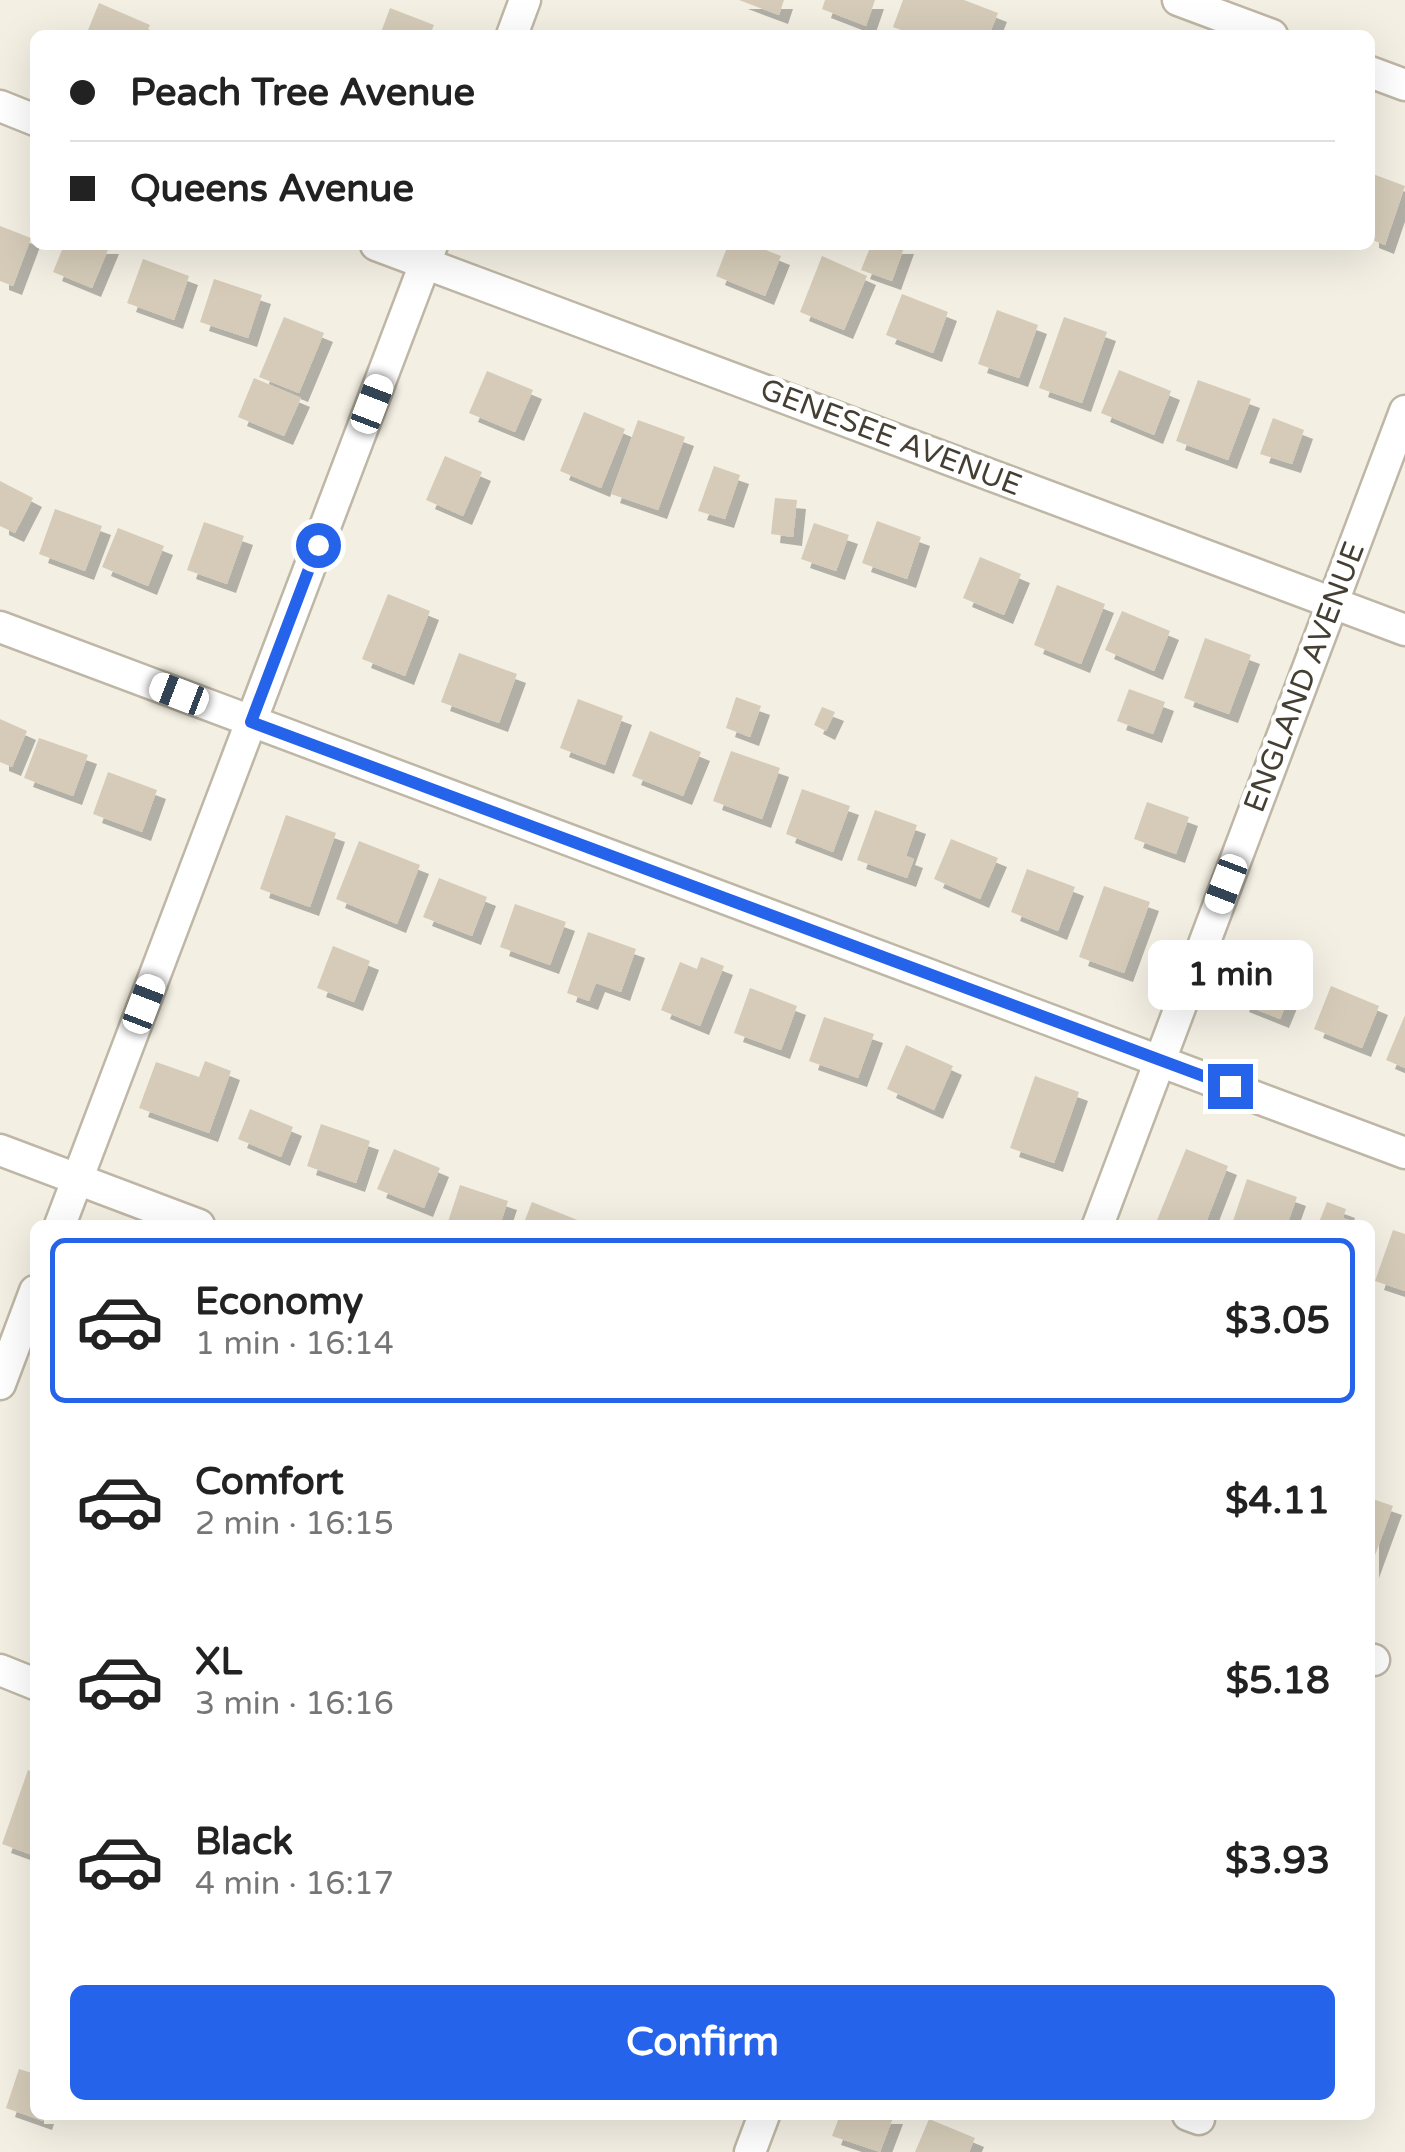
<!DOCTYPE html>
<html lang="en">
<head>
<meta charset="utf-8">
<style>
  :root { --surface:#fff; --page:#f6f6f6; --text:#222; --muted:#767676; --line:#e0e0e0; --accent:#2563eb }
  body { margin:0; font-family:"Varela Round",sans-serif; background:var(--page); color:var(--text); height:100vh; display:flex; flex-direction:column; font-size:38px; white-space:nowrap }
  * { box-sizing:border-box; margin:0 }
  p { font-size:32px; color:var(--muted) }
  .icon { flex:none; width:55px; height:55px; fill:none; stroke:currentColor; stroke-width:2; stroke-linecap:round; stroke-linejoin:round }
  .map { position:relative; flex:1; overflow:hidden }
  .panel { position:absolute; left:30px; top:1220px; width:1345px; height:900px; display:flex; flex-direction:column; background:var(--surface); border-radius:15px; box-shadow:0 10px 40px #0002 }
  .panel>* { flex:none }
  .top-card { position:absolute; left:30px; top:30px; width:1345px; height:220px; border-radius:15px; box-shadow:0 10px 40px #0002; display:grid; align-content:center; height:220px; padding:0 40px; background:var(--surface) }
  .end { position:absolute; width:45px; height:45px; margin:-22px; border:12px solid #2563eb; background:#fff; box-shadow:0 0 0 5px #fff }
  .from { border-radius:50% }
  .bubble { position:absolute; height:70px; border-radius:15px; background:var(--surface); box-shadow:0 10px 40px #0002; font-size:32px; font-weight:800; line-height:70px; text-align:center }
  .car { position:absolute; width:30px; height:60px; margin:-30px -15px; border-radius:12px; box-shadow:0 0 8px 2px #0007; background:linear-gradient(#fff 24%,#345 0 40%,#fff 0 76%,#345 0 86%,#fff 0) }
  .top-card b { display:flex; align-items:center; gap:35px; height:95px; font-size:38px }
  .top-card b+b { border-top:2px solid var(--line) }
  .top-card i { width:25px; height:25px; background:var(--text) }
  ul { padding:18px 0 0; list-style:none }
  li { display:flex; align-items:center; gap:30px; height:165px; margin:0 20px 15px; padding:0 20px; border:5px solid transparent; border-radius:15px }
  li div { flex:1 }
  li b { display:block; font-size:38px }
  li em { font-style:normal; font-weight:800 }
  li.current { border-color:var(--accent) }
  li>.icon { width:90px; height:90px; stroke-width:1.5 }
  .action { display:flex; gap:20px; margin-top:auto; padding:20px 40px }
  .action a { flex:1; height:115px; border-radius:15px; background:var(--accent); color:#fff; font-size:40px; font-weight:800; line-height:115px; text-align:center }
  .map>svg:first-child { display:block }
  .building { fill:#d5cbb8; filter:url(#shadow) }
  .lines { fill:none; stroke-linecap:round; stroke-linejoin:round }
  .minor-casing { stroke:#bfb7a5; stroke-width:35 }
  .minor { stroke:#fff; stroke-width:30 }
  .route { stroke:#2563eb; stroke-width:12 }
  .labels { text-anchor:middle; stroke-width:9; stroke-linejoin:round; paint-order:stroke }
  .street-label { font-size:30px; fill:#453f33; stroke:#fff }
</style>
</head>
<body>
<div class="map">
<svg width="1405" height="2152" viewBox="0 0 1405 2152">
  <defs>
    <filter id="shadow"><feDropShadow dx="9" dy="9" stdDeviation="0" flood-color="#0004"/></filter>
  </defs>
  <rect width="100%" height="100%" fill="#f3efe3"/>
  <g class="building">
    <path d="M739,0H784L779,15Z"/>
    <path d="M825,0H875L866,26L822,9Z"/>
    <path d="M903,0H964L998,13L989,35H914L893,27Z"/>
    <path d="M99,3L150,25L145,35H86Z"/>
    <path d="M390,8L434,25L430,35H380Z"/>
    <path d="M1370,173L1405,186L1385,245L1370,239Z"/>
    <path d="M0,226L31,238L13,286L0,281Z"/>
    <path d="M64,245H110L92,288L53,272Z"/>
    <path d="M728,245H753L781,256L765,296L716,276Z"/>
    <path d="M871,245H905L892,281L861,270Z"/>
    <path d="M822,256L867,276L844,330L800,312Z"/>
    <path d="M143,259L189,276L174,320L127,303Z"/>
    <path d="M214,279L262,295L248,338L200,322Z"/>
    <path d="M902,294L948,312L933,353L886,335Z"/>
    <path d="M997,310L1038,325L1019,378L978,364Z"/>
    <path d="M284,317L324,333L299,393L259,377Z"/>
    <path d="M1064,317L1107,332L1082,403L1039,388Z"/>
    <path d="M1119,370L1171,391L1154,435L1101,413Z"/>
    <path d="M487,371L533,390L515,432L469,413Z"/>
    <path d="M254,378L301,398L284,436L238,417Z"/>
    <path d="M1198,380L1251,399L1228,460L1176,441Z"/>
    <path d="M584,412L625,429L601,488L560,471Z"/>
    <path d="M1273,418L1304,430L1292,464L1260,454Z"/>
    <path d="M638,420L685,437L658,510L611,494Z"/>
    <path d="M445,456L482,472L463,516L426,500Z"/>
    <path d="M714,466L740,475L725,519L698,511Z"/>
    <path d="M0,481L33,498L15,533L0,526Z"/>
    <path d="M775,498L797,500L793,537L771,534Z"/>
    <path d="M55,509L102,526L85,571L39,554Z"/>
    <path d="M877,521L921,537L907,579L862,563Z"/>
    <path d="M204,522L244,536L227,584L187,570Z"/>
    <path d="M814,523L849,535L836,571L801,559Z"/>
    <path d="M118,528L164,546L148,586L102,567Z"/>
    <path d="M980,557L1021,574L1004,615L963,598Z"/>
    <path d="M1057,585L1105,604L1081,664L1034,645Z"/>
    <path d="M388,594L430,611L405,676L362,659Z"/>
    <path d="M1122,611L1170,631L1154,671L1105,650Z"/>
    <path d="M1205,638L1251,655L1229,714L1184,698Z"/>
    <path d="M459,653L517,674L499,723L441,702Z"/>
    <path d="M1129,689L1165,702L1153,734L1117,721Z"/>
    <path d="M736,697L761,706L750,737L726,728Z"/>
    <path d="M578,699L623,716L605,765L560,748Z"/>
    <path d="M822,707L835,712L826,731L814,725Z"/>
    <path d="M0,719L27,731L12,767L0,762Z"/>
    <path d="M650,731L701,752L683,796L632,776Z"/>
    <path d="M39,738L88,755L73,796L24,778Z"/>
    <path d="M731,751L780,768L762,819L713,801Z"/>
    <path d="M108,772L157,790L142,832L93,814Z"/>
    <path d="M802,789L850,806L833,852L786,834Z"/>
    <path d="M1147,802L1189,817L1176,854L1134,839Z"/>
    <path d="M875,810L917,825L906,856L914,859L907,878L857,860Z"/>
    <path d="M286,815L336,833L310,907L260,889Z"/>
    <path d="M951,839L998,858L980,899L934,879Z"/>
    <path d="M359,841L420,865L397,924L336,899Z"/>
    <path d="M1027,869L1075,887L1058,931L1011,912Z"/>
    <path d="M439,878L487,897L472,936L423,917Z"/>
    <path d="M1104,886L1150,902L1124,973L1079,957Z"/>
    <path d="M515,904L566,922L550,965L500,947Z"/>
    <path d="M588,932L636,949L621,992L596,983L589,1001L567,993Z"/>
    <path d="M333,946L370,961L354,1002L317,988Z"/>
    <path d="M1261,950L1302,966L1280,1019L1240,1003Z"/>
    <path d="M701,957L724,966L700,1026L661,1010L680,962L697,969Z"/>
    <path d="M1331,986L1379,1006L1362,1048L1314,1029Z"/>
    <path d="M750,988L797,1006L781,1050L734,1033Z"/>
    <path d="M1405,1015V1068L1386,1060Z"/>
    <path d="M824,1017L874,1034L858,1078L809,1061Z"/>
    <path d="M906,1045L953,1066L934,1110L887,1089Z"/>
    <path d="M205,1061L231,1071L209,1133L139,1108L156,1062L199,1077Z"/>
    <path d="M1035,1076L1079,1092L1054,1163L1010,1148Z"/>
    <path d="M250,1109L293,1127L281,1157L238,1139Z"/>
    <path d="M321,1124L370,1141L356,1183L307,1166Z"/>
    <path d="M394,1149L440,1168L424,1208L377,1189Z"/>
    <path d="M1186,1149L1228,1166L1205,1225H1155Z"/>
    <path d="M1247,1179L1297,1197L1287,1225L1232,1224Z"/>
    <path d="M460,1185L508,1201L500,1225H447Z"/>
    <path d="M532,1202L580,1221L579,1225H523Z"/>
    <path d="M1327,1202L1346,1209L1343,1218L1362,1225H1318Z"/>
    <path d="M1393,1230L1405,1234V1291L1375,1281Z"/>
    <path d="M1370,1498L1393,1506L1370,1569Z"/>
    <path d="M28,1770L35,1773V1856L2,1844Z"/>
    <path d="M19,2069L35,2074V2115H45L43,2121L6,2108Z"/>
    <path d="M840,2115H894L880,2152L832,2136Z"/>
    <path d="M929,2119L975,2138L969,2152H915Z"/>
  </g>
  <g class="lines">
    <g class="minor-casing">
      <g id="minor">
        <path d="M1178,0L1272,35"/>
        <path d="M512,35L525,0"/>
        <path d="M1370,72L1405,85"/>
        <path d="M0,106L35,120"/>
        <path d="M376,245L1405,630"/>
        <path d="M0,627L1405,1153"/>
        <path d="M0,1150L199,1225"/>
        <path d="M60,1225L432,245"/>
        <path d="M1098,1225L1405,411"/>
        <path d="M0,1384L35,1291"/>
        <path d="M1370,1659L1374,1660"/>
        <path d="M0,1670L35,1684"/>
        <path d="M1188,2115L1199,2119"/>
        <path d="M750,2152L764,2115"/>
      </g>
    </g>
    <use href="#minor" class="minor"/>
  </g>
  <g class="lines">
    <path class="route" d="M318,545L251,722L1230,1086"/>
  </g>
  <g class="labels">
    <g class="street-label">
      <text transform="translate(891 437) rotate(21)" y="10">GENESEE AVENUE</text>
      <text transform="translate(1304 677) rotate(-69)" y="10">ENGLAND AVENUE</text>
    </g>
  </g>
</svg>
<i class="end from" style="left:318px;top:545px"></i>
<i class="end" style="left:1230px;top:1086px"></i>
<div class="bubble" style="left:1148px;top:940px;width:165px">1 min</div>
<i class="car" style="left:372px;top:404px;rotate:21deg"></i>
<i class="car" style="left:179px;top:694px;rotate:291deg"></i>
<i class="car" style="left:1226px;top:884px;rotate:201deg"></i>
<i class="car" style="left:144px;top:1004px;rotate:21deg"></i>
<div class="top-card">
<b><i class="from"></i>Peach Tree Avenue</b>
<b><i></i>Queens Avenue</b>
</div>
<section class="panel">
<ul>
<li class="current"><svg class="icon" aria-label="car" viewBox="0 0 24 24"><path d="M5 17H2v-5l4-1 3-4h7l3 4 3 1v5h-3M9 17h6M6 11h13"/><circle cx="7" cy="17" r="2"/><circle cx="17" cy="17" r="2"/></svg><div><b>Economy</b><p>1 min · 16:14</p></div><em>$3.05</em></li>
<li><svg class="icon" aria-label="car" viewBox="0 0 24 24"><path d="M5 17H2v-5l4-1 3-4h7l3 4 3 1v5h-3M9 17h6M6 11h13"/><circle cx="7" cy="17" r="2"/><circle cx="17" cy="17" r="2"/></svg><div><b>Comfort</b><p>2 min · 16:15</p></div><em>$4.11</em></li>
<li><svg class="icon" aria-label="car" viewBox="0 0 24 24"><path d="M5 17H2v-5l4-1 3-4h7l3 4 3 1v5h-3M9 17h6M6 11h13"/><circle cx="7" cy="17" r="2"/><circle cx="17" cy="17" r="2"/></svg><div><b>XL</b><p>3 min · 16:16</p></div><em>$5.18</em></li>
<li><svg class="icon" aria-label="car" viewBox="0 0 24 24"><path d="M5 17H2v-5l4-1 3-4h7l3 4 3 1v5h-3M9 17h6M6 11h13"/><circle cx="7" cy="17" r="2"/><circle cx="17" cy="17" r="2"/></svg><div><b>Black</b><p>4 min · 16:17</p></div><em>$3.93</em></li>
</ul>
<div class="action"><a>Confirm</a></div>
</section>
</div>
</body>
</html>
